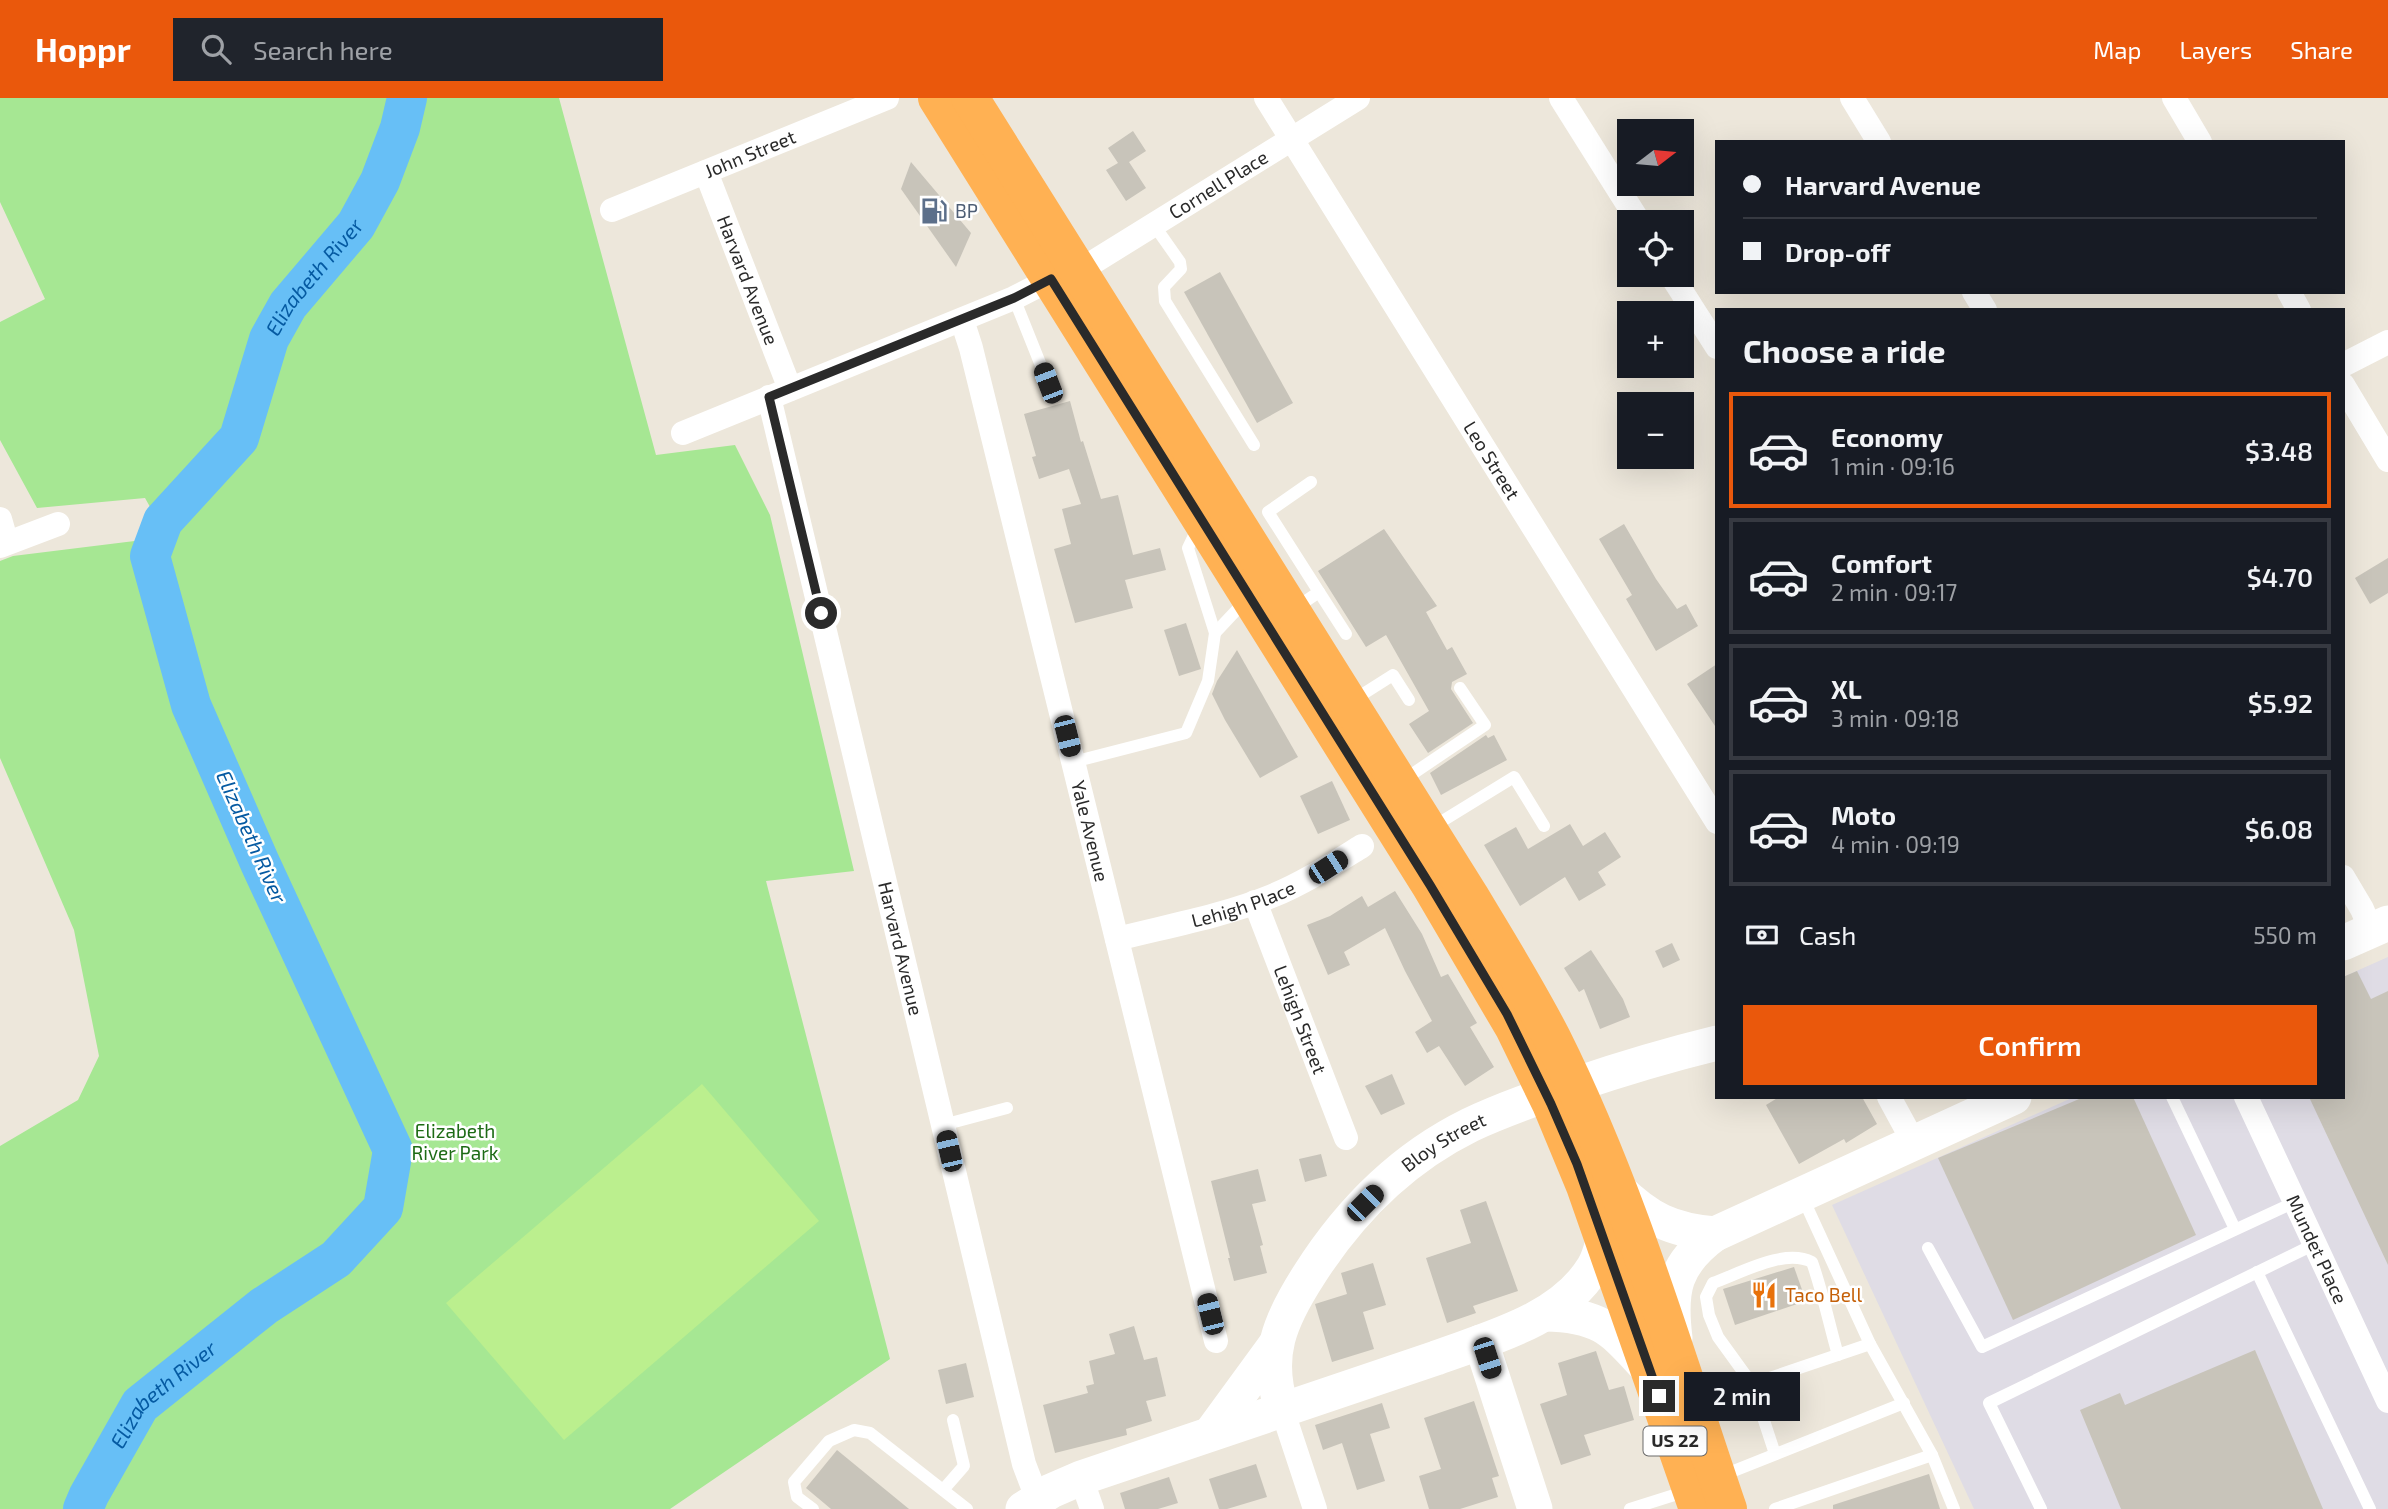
<!DOCTYPE html>
<html lang="en">
<head>
<meta charset="utf-8">
<style>
  :root { --surface:#171b24; --page:#20242c; --text:#f1f3f6; --muted:#9ea1a6; --line:#363941; --accent:#ea580c }
  body { margin:0; font-family:"Exo 2",sans-serif; background:var(--page); color:var(--text); height:100vh; display:flex; flex-direction:column; font-size:26px; white-space:nowrap }
  * { box-sizing:border-box; margin:0 }
  p { font-size:23px; color:var(--muted) }
  .icon { flex:none; width:38px; height:38px; fill:none; stroke:currentColor; stroke-width:2; stroke-linecap:round; stroke-linejoin:round }
  .map { position:relative; flex:1; overflow:hidden }
  .side { position:absolute; left:1715px; top:210px; width:630px; height:791px; display:flex; flex-direction:column; background:var(--surface); border-radius:0px; box-shadow:0 7px 28px #0002 }
  .side>* { flex:none }
  .hud { position:absolute; left:1715px; top:42px; width:630px; height:154px; border-radius:0px; box-shadow:0 7px 28px #0002; display:grid; align-content:center; height:154px; padding:0 28px; background:var(--surface) }
  .needle { width:46px; rotate:74deg }
  .controls { position:absolute; left:1617px; top:21px; display:grid; gap:14px }
  .controls a { display:grid; place-items:center; width:77px; height:77px; border-radius:0px; background:var(--surface); box-shadow:0 7px 28px #0002; font-size:35px }
  .end { position:absolute; width:32px; height:32px; margin:-16px; border:9px solid #2a2a2a; background:#fff; box-shadow:0 0 0 4px #fff }
  .from { border-radius:50% }
  .bubble { position:absolute; height:49px; border-radius:0px; background:var(--surface); box-shadow:0 7px 28px #0002; font-size:23px; font-weight:600; line-height:49px; text-align:center }
  .car { position:absolute; width:21px; height:42px; margin:-21px -10px; border-radius:9px; box-shadow:0 0 5px 2px #0007; background:linear-gradient(#222 24%,#8ab4d8 0 40%,#222 0 76%,#8ab4d8 0 86%,#222 0) }
  .hud b { display:flex; align-items:center; gap:24px; height:66px; font-size:26px }
  .hud b+b { border-top:2px solid var(--line) }
  .hud i { width:18px; height:18px; background:var(--text) }
  ul { padding:0; list-style:none }
  li { display:flex; align-items:center; gap:21px; height:116px; margin:0 14px 10px; padding:0 14px; border:4px solid var(--line); border-radius:0px }
  li div { flex:1 }
  li b { display:block; font-size:26px }
  li em { font-style:normal; font-weight:600 }
  li.on { border-color:var(--accent) }
  li>.icon { width:63px; height:63px; stroke-width:1.5 }
  h2 { padding:0 28px; font-size:32px; line-height:84px }
  .pay { display:flex; align-items:center; gap:18px; height:77px; padding:0 28px; font-size:26px }
  .pay p { margin-inline-start:auto }
  .primary-button { display:flex; gap:14px; margin-top:auto; padding:14px 28px }
  .primary-button a { flex:1; height:80px; border-radius:0px; background:var(--accent); color:#fff; font-size:28px; font-weight:600; line-height:80px; text-align:center }
  header { display:flex; align-items:center; gap:42px; box-sizing:border-box; height:98px; padding:0 35px; background:var(--accent); color:#fff }
  header strong { font-size:33px }
  nav { display:flex; gap:38px; margin-inline-start:auto; font-size:24px }
  .search { width:490px; height:63px; background:var(--page); display:flex; align-items:center; gap:18px; box-sizing:border-box; padding:0 24px; border-radius:0px; color:var(--muted); font-size:26px }
  .map>svg:first-child { display:block }
  .industrial { fill:#dfdce5 }
  .green { fill:#a6e793 }
  .pitch { fill:#bbef8e }
  .lines { fill:none; stroke-linecap:round; stroke-linejoin:round }
  .river { stroke:#67bff6; stroke-width:40 }
  .building { fill:#c8c4ba }
  .lane { stroke:#fff; stroke-width:12 }
  .street { stroke:#fff; stroke-width:24 }
  .secondary { stroke:#fff; stroke-width:35 }
  .highway { stroke:#ffb153; stroke-width:38 }
  .route { stroke:#2a2a2a; stroke-width:9 }
  .labels { text-anchor:middle; stroke-width:5; stroke-linejoin:round; paint-order:stroke }
  .shield { fill:#fff; stroke:#6a6a6a; stroke-width:2 }
  .shield-label { font-size:18px; font-weight:bold; fill:#2a2a2a }
  .street-label { font-size:19px; fill:#2a2a2a; stroke:#fff }
  .service-label { font-size:19px; fill:#4e5e75; stroke:#fff; text-anchor:start }
  .park-label { font-size:19px; fill:#1d6b15; stroke:#fff }
  .food-label { font-size:19px; fill:#c56008; stroke:#fff; text-anchor:start }
  .water-label { font-size:21px; font-style:italic; fill:#055aa2; stroke:#fff }
</style>
</head>
<body>
<header>
<strong>Hoppr</strong>
<div class="search"><svg class="icon" aria-label="search" viewBox="0 0 24 24"><circle cx="10" cy="10" r="6"/><path d="M15 15l6 6"/></svg>Search here</div>
<nav><a>Map</a><a>Layers</a><a>Share</a></nav>
</header>
<div class="map">
<svg width="2388" height="1411" viewBox="0 0 2388 1411">
  <rect width="100%" height="100%" fill="#ede7db"/>
  <path class="industrial" d="M2388,859V1411H1974L1832,1107L2074,999H2343V879Z"/>
  <path class="green" d="M0,0H559L656,357L735,347L770,417L854,773L766,783L890,1261L670,1411H0V1048L78,1002L99,958L74,832L0,660V463L13,458L167,439L145,400L37,410L0,342V224L45,201L0,104Z"/>
  <path class="pitch" d="M702,986L819,1123L564,1342L446,1205Z"/>
  <g class="lines">
    <path class="river" id="s1" d="M83,1411L89,1397L140,1307L264,1208L336,1161L383,1110L393,1052L260,765L191,607L150,458L163,423L239,340L269,241L288,207L356,127L380,83L400,30L407,0"/>
  </g>
  <g class="building">
    <path d="M1133,33L1146,53L1129,64L1146,90L1126,103L1106,72L1118,65L1108,50Z"/>
    <path d="M911,64L971,135L956,169L901,91Z"/>
    <path d="M1220,174L1293,305L1257,325L1184,194Z"/>
    <path d="M1070,303L1081,344L1083,343L1101,401L1118,397L1133,457L1160,450L1166,472L1125,482L1133,510L1075,525L1054,451L1071,446L1062,411L1081,406L1069,371L1039,381L1032,359L1036,358L1024,316Z"/>
    <path d="M1624,426L1656,481L1677,511L1686,506L1698,528L1656,553L1626,501L1632,497L1599,441Z"/>
    <path d="M1384,431L1437,508L1426,514L1447,552L1452,549L1467,576L1452,584L1451,591L1473,625L1428,655L1409,626L1429,613L1386,537L1366,549L1318,473Z"/>
    <path d="M2388,460V495L2370,506L2355,480Z"/>
    <path d="M1186,525L1201,571L1179,578L1164,532Z"/>
    <path d="M1237,552L1298,659L1260,680L1225,622L1212,596L1217,583Z"/>
    <path d="M1717,566V631L1687,586Z"/>
    <path d="M1486,637L1488,640L1494,637L1507,662L1441,697L1430,675Z"/>
    <path d="M1332,683L1350,722L1318,736L1300,698Z"/>
    <path d="M1570,726L1583,748L1605,734L1621,759L1598,774L1606,787L1579,803L1565,779L1520,808L1484,747L1516,729L1528,751Z"/>
    <path d="M1395,793L1422,836L1441,879L1448,876L1477,925L1470,929L1494,969L1465,988L1439,948L1427,955L1415,934L1432,923L1405,873L1385,830L1344,854L1350,867L1328,877L1307,827L1330,818L1362,798L1368,809Z"/>
    <path d="M1672,845L1680,862L1663,870L1655,853Z"/>
    <path d="M1591,852L1623,901L1630,919L1600,931L1584,891L1579,894L1564,870Z"/>
    <path d="M2357,873L2371,901L2388,893V1167L2309,999H2343V879Z"/>
    <path d="M1392,976L1405,1006L1381,1017L1365,988Z"/>
    <path d="M1779,999H1862L1877,1026L1846,1045L1844,1041L1799,1066L1766,1007Z"/>
    <path d="M2084,999H2133L2196,1137L2013,1222L1938,1060Z"/>
    <path d="M1321,1056L1327,1078L1305,1084L1299,1061Z"/>
    <path d="M1258,1071L1266,1103L1252,1106L1263,1147L1260,1148L1267,1175L1234,1183L1228,1160H1230L1211,1083Z"/>
    <path d="M1486,1103L1518,1193L1473,1208L1476,1215L1447,1225L1426,1160L1471,1145L1460,1112Z"/>
    <path d="M1373,1165L1386,1207L1363,1214L1374,1251L1332,1264L1315,1206L1347,1196L1341,1175Z"/>
    <path d="M1794,1169L1806,1203L1735,1227L1723,1191Z"/>
    <path d="M1134,1228L1144,1262L1157,1259L1166,1298L1146,1303L1152,1323L1126,1331L1127,1337L1055,1355L1043,1307L1088,1295L1086,1288L1094,1286L1089,1263L1115,1256L1109,1236Z"/>
    <path d="M2255,1252L2323,1411H2121L2080,1312L2120,1295L2125,1307Z"/>
    <path d="M1596,1253L1609,1292L1624,1288L1634,1322L1584,1337L1591,1357L1561,1367L1540,1306L1567,1297L1558,1265Z"/>
    <path d="M966,1265L974,1299L946,1306L938,1272Z"/>
    <path d="M1474,1303L1499,1378L1492,1380L1498,1399L1460,1411H1429L1419,1378L1441,1371L1424,1320Z"/>
    <path d="M1382,1305L1390,1330L1370,1336L1385,1383L1357,1392L1342,1345L1323,1352L1315,1327Z"/>
    <path d="M837,1352L909,1411H831L806,1390Z"/>
    <path d="M1256,1366L1267,1399L1227,1411H1219L1209,1381Z"/>
    <path d="M1929,1376L1940,1411H1833V1407Z"/>
    <path d="M1169,1379L1178,1405L1158,1411H1125L1120,1395Z"/>
  </g>
  <g class="lines">
    <g class="lane">
      <path d="M1154,127L1180,164L1181,171L1164,189L1165,203L1254,347"/>
      <path d="M1014,200L1048,285"/>
      <path d="M1319,494L1346,536"/>
      <path d="M1294,511L1319,494L1268,414L1311,384"/>
      <path d="M1215,535L1246,502"/>
      <path d="M1352,603L1393,577L1409,602"/>
      <path d="M1073,664L1186,635L1208,583L1215,535L1188,450L1198,429"/>
      <path d="M1402,683L1485,627L1460,590"/>
      <path d="M1431,730L1514,679L1544,728"/>
      <path d="M2172,999L2235,1131"/>
      <path d="M943,1027L1007,1010"/>
      <path d="M1928,1150L1982,1249L2295,1104"/>
      <path d="M2257,1174L2370,1411"/>
      <path d="M1752,1286L1870,1246"/>
      <path d="M1775,1356L1752,1286L1718,1239L1709,1217L1706,1199L1713,1185C1741,1175 1784,1150 1812,1164C1823,1195 1829,1226 1838,1257"/>
      <path d="M1932,1357L1954,1411"/>
      <path d="M1721,1378L1904,1305"/>
      <path d="M943,1392L964,1368L953,1322"/>
      <path d="M813,1411L797,1399L794,1384L829,1343L854,1332L870,1335L967,1411"/>
      <path d="M1630,1411L1687,1393"/>
      <path d="M1775,1411L1932,1357L1870,1246L1802,1098"/>
      <path d="M2041,1411L1989,1305L2315,1146"/>
    </g>
    <g class="street">
      <path id="s2" d="M1266,0L1717,724"/>
      <path d="M1561,0L1639,124"/>
      <path d="M1852,0L1879,44"/>
      <path d="M2174,0L2200,44"/>
      <path id="s3" d="M706,74L790,291"/>
      <path id="s4" d="M612,112L887,0"/>
      <path id="s5" d="M1079,173L1358,0"/>
      <path d="M1671,177L1717,249"/>
      <path d="M1974,194L1985,212"/>
      <path d="M2289,194L2299,212"/>
      <path id="s6" d="M962,222L971,250L1216,1243"/>
      <path d="M2343,267L2388,244"/>
      <path d="M2343,287L2388,362"/>
      <path id="s7" d="M769,299L1024,1366L1037,1400"/>
      <path d="M683,335L1014,200L1051,181"/>
      <path d="M0,421L4,435L2,446"/>
      <path d="M0,448L58,426"/>
      <path d="M2343,779L2362,811L2371,832"/>
      <path id="s8" d="M1255,804L1346,1040"/>
      <path id="s9" d="M1117,841C1168,828 1223,818 1272,798C1304,785 1333,766 1362,748"/>
      <path d="M1889,999L1914,1045"/>
      <path id="s10" d="M2246,999L2388,1303"/>
      <path d="M1282,1311L1315,1411"/>
      <path d="M1081,1380L1092,1411"/>
    </g>
    <g class="secondary">
      <path d="M2343,845L2388,825"/>
      <path d="M1618,1091C1649,1121 1671,1132 1715,1136"/>
      <path d="M1545,1216C1603,1217 1613,1233 1650,1273"/>
      <path d="M1675,1240C1669,1192 1674,1166 1715,1136L2014,999"/>
      <path d="M1481,1244L1535,1411"/>
      <path id="s11" d="M1282,1311C1264,1258 1280,1222 1309,1177C1349,1114 1403,1060 1470,1027C1504,1011 1539,999 1574,987C1621,971 1668,957 1717,945"/>
      <path d="M1211,1335L1276,1246"/>
      <path d="M1023,1411L1051,1393L1081,1380L1436,1260C1490,1240 1561,1222 1593,1170C1599,1161 1601,1150 1604,1140"/>
    </g>
    <g class="highway">
      <path d="M937,0L1430,787L1514,930L1551,1006L1585,1088L1698,1411"/>
      <path d="M970,0L1470,798C1498,845 1527,891 1552,940C1627,1090 1674,1253 1728,1411"/>
    </g>
  </g>
  <g class="lines">
    <path class="route" d="M821,515L769,299L1014,200L1051,181L1430,787L1507,916L1551,1006L1577,1066L1659,1298"/>
  </g>
  <defs>
    <g id="fuel-bare" transform="scale(2.1)"><path d="M-5.5-6h7V0h2V4h1.3V-2.5L3-4.5l.8-.8L6-3V5H2.5V1h-1V6h-7ZM-4.2-4.7v3.2H.2V-4.7Z" fill="#5c6f8a" stroke="#fff" stroke-width="2.5" paint-order="stroke"/></g>
    <g id="restaurant-bare" transform="scale(2.1)"><path d="M-5-6h1v4h1v-4h1v4h1v-4h1v5L-1.5 .5V6h-2V.5L-5-1ZM5-6V6H3V1.5H1.5Q1.5-4 5-6Z" fill="#e8710a" stroke="#fff" stroke-width="2.5" paint-order="stroke"/></g>
  </defs>
  <g fill-rule="evenodd">
    <use href="#fuel-bare" x="934" y="113"/>
    <use href="#restaurant-bare" x="1764" y="1197"/>
  </g>
  <g class="labels">
    <rect class="shield" x="1643.5" y="1328.5" width="63" height="29" rx="5"/>
    <g class="shield-label">
      <text x="1675" y="1349">US 22</text>
    </g>
    <g class="street-label">
      <text dy="7" stroke="none"><textPath href="#s4" startOffset="149">John Street</textPath></text>
      <text dy="7" stroke="none"><textPath href="#s5" startOffset="164">Cornell Place</textPath></text>
      <text dy="7" stroke="none"><textPath href="#s3" startOffset="116">Harvard Avenue</textPath></text>
      <text dy="7" stroke="none"><textPath href="#s2" startOffset="427">Leo Street</textPath></text>
      <text dy="7" stroke="none"><textPath href="#s6" startOffset="527">Yale Avenue</textPath></text>
      <text dy="7" stroke="none"><textPath href="#s9" startOffset="131">Lehigh Place</textPath></text>
      <text dy="7" stroke="none"><textPath href="#s7" startOffset="567">Harvard Avenue</textPath></text>
      <text dy="7" stroke="none"><textPath href="#s8" startOffset="126">Lehigh Street</textPath></text>
      <text dy="7" stroke="none"><textPath href="#s11" startOffset="334">Bloy Street</textPath></text>
      <text dy="7" stroke="none"><textPath href="#s10" startOffset="168">Mundet Place</textPath></text>
    </g>
    <g class="service-label">
      <text x="955" y="120">BP</text>
    </g>
    <g class="park-label">
      <text x="455" y="1040">Elizabeth<tspan x="455" dy="22">River Park</tspan></text>
    </g>
    <g class="food-label">
      <text x="1785" y="1204">Taco Bell</text>
    </g>
    <g class="water-label">
      <text dy="7" stroke="none"><textPath href="#s1" startOffset="1465">Elizabeth River</textPath></text>
      <text transform="translate(251 739) rotate(66)" y="7">Elizabeth River</text>
      <text dy="7" stroke="none"><textPath href="#s1" startOffset="142">Elizabeth River</textPath></text>
    </g>
  </g>
</svg>
<div class="controls">
<a><svg class="needle" viewBox="-14 -14 28 28"><path d="M0-13l5 13h-10z" fill="#e53935"/><path d="M0 13l5-13h-10z" fill="#9ea1a6"/></svg></a>
<a><svg class="icon" aria-label="locate" viewBox="0 0 24 24"><circle cx="12" cy="12" r="6"/><path d="M12 2v4M12 18v4M2 12h4M18 12h4"/></svg></a>
<a>+</a>
<a>−</a>
</div>
<i class="end from" style="left:821px;top:515px"></i>
<i class="end" style="left:1659px;top:1298px"></i>
<div class="bubble" style="left:1684px;top:1274px;width:116px">2 min</div>
<i class="car" style="left:1048px;top:285px;rotate:339deg"></i>
<i class="car" style="left:1067px;top:638px;rotate:166deg"></i>
<i class="car" style="left:1328px;top:769px;rotate:57deg"></i>
<i class="car" style="left:949px;top:1053px;rotate:347deg"></i>
<i class="car" style="left:1365px;top:1105px;rotate:45deg"></i>
<i class="car" style="left:1210px;top:1216px;rotate:346deg"></i>
<i class="car" style="left:1487px;top:1260px;rotate:162deg"></i>
<div class="hud">
<b><i class="from"></i>Harvard Avenue</b>
<b><i></i>Drop-off</b>
</div>
<section class="side">
<h2>Choose a ride</h2>
<ul>
<li class="on"><svg class="icon" aria-label="car" viewBox="0 0 24 24"><path d="M5 17H2v-5l4-1 3-4h7l3 4 3 1v5h-3M9 17h6M6 11h13"/><circle cx="7" cy="17" r="2"/><circle cx="17" cy="17" r="2"/></svg><div><b>Economy</b><p>1 min · 09:16</p></div><em>$3.48</em></li>
<li><svg class="icon" aria-label="car" viewBox="0 0 24 24"><path d="M5 17H2v-5l4-1 3-4h7l3 4 3 1v5h-3M9 17h6M6 11h13"/><circle cx="7" cy="17" r="2"/><circle cx="17" cy="17" r="2"/></svg><div><b>Comfort</b><p>2 min · 09:17</p></div><em>$4.70</em></li>
<li><svg class="icon" aria-label="car" viewBox="0 0 24 24"><path d="M5 17H2v-5l4-1 3-4h7l3 4 3 1v5h-3M9 17h6M6 11h13"/><circle cx="7" cy="17" r="2"/><circle cx="17" cy="17" r="2"/></svg><div><b>XL</b><p>3 min · 09:18</p></div><em>$5.92</em></li>
<li><svg class="icon" aria-label="car" viewBox="0 0 24 24"><path d="M5 17H2v-5l4-1 3-4h7l3 4 3 1v5h-3M9 17h6M6 11h13"/><circle cx="7" cy="17" r="2"/><circle cx="17" cy="17" r="2"/></svg><div><b>Moto</b><p>4 min · 09:19</p></div><em>$6.08</em></li>
</ul>
<div class="pay"><svg class="icon" aria-label="cash" viewBox="0 0 24 24"><path d="M3 7h18v10H3z"/><circle cx="12" cy="12" r="2"/></svg>Cash<p>550 m</p></div>
<div class="primary-button"><a>Confirm</a></div>
</section>
</div>
</body>
</html>
